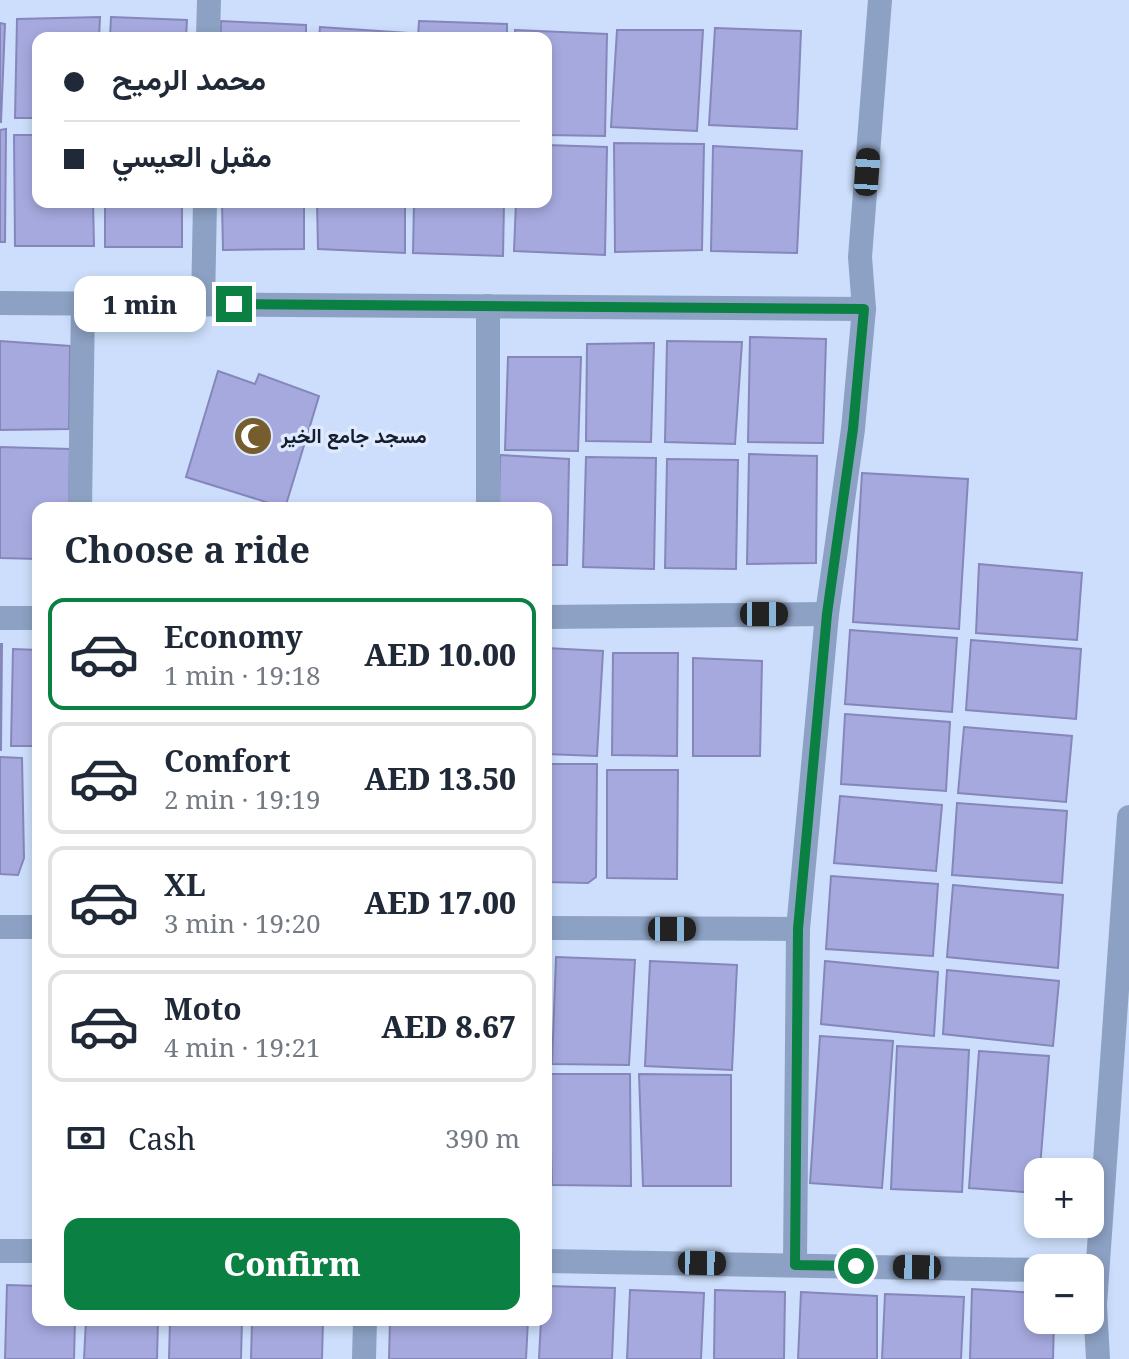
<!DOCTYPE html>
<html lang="en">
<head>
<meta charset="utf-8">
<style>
  :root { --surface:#fff; --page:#f6f6f7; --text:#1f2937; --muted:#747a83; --line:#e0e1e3; --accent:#0b8043 }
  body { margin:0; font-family:"Noto Serif",Vazirmatn,serif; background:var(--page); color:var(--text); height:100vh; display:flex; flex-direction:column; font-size:30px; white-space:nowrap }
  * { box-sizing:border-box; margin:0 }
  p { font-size:26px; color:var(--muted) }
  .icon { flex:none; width:44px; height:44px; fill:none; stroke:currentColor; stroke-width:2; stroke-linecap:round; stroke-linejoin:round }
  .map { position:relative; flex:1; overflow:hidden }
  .side { position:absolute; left:32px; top:502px; width:520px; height:824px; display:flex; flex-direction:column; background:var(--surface); border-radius:16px; box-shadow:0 4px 12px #0003 }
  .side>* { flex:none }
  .banner { position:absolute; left:32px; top:32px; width:520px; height:176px; border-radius:16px; box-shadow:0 4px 12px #0003; display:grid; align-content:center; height:176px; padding:0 32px; background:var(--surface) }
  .buttons { position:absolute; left:1024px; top:1158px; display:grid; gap:16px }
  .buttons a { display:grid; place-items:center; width:80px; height:80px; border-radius:16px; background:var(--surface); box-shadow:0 4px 12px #0003; font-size:40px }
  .end { position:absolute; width:36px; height:36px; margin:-18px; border:10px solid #0b8043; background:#fff; box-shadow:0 0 0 4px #fff }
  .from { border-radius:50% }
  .bubble { position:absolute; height:56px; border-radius:16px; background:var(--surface); box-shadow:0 4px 12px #0003; font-size:26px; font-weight:800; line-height:56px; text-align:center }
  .car { position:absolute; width:24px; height:48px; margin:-24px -12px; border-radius:10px; box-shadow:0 0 6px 2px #0007; background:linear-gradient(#222 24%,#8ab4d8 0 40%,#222 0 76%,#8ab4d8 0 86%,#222 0) }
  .banner b { display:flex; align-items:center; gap:28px; height:76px; font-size:30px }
  .banner b+b { border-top:2px solid var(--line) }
  .banner i { width:20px; height:20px; background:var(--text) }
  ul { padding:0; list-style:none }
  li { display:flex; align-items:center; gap:24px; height:112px; margin:0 16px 12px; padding:0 16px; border:4px solid var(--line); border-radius:16px }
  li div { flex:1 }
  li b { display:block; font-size:30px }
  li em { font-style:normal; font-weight:800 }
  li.on { border-color:var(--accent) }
  li>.icon { width:72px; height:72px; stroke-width:1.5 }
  h2 { padding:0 32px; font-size:36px; line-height:96px }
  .pay { display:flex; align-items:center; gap:20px; height:88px; padding:0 32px; font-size:30px }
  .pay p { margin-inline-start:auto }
  .cta { display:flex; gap:16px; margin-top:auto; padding:16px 32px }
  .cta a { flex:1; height:92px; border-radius:16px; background:var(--accent); color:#fff; font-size:32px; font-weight:800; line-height:92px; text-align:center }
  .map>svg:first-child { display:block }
  .building { fill:#a6a9de; stroke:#8587ba; stroke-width:2 }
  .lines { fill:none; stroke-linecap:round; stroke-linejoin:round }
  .street { stroke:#8da1c4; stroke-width:24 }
  .route { stroke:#0b8043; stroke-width:10 }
  .labels { text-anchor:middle; stroke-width:7; stroke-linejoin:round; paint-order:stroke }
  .poi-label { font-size:20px; font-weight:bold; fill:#131d2e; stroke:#dfeaff; text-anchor:start }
</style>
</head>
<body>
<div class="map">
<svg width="1129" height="1359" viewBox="0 0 1129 1359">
  <rect width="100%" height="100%" fill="#ccdefb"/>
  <g class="building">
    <path d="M100,17L99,38H38V118H15L17,19Z"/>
    <path d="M111,17L187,20L186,38H110Z"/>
    <path d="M221,21L306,25V38H221Z"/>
    <path d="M419,21L507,24V38H418Z"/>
    <path d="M0,23L5,24L1,122H0Z"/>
    <path d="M320,27L408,33V38H319Z"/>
    <path d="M715,28L801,31L797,129L709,125Z"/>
    <path d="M515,30L607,34L605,136L546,135V38H515Z"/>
    <path d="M617,30H703L697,131L611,127Z"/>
    <path d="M6,129L5,242H0V130Z"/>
    <path d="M14,135H38V202H93L94,246H15Z"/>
    <path d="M614,143L704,144L702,250L615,252Z"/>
    <path d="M546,145L607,147L605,255L514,251L516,202H546Z"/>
    <path d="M713,146L802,151L797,253L711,251Z"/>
    <rect x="105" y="202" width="77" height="45"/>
    <path d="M222,202H304V249L223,250Z"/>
    <path d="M317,202H405V253L318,249Z"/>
    <path d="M414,202H504L503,256L413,253Z"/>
    <path d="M750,337L826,339L823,443L748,442Z"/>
    <path d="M0,341L70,346L69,429L0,430Z"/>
    <path d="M667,341L742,342L735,444L665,442Z"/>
    <path d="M654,343L651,442L586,441L587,344Z"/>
    <path d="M508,357H581L578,451L505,450Z"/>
    <path d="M218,371L255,384L259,374L319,396L285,508L186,477Z"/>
    <path d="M0,447L70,449L69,508H38V559L0,558Z"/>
    <path d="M749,454L817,456L816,563L747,564Z"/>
    <path d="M500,455L569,459L567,565H546V508H499Z"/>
    <path d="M586,457L656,458L654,569L583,567Z"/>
    <path d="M667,459L738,460L736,569L665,568Z"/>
    <path d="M862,473L968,479L959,629L853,622Z"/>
    <path d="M979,564L1082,573L1077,640L976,633Z"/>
    <path d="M850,630L957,638L952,712L845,704Z"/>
    <path d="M971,640L1081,649L1076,719L966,710Z"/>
    <path d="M0,644H2L1,750H0Z"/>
    <path d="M546,648L603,651L597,756L546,754Z"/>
    <path d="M13,649L38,650V746H11Z"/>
    <path d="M613,653H678L677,756L612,755Z"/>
    <path d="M693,658L762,661L760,756H693Z"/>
    <path d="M845,714L950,722L946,791L841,784Z"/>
    <path d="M964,727L1072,736L1066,802L958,793Z"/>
    <path d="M0,757L22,758L24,858L18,875L0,874Z"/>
    <path d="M37,759H38V872L35,865Z"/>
    <path d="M546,764H597L596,877L588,883L546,882Z"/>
    <path d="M607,770H678L677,879L607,878Z"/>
    <path d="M840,796L942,805L936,871L834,863Z"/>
    <path d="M957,803L1067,811L1062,883L952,875Z"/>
    <path d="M831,876L938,884L933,956L826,949Z"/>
    <path d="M953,885L1063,895L1058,968L947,957Z"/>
    <path d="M556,957L635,960L629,1065L552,1064Z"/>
    <path d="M650,961L737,965L732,1070L645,1066Z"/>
    <path d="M825,961L938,972L934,1036L821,1024Z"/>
    <path d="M947,970L1059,981L1053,1046L943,1034Z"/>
    <path d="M820,1036L893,1041L882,1188L810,1183Z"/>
    <path d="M897,1046L969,1050L962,1192L891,1189Z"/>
    <path d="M979,1051L1049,1056L1038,1193L969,1188Z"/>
    <path d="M549,1074H630L631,1186L552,1185Z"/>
    <path d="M639,1074L731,1075V1186H643Z"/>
    <path d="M7,1285L38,1286V1320H75L74,1359H5Z"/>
    <path d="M546,1286L615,1288L612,1359H539L541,1320H546Z"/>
    <path d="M972,1289L1038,1293V1320H1054L1053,1359H970Z"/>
    <path d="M630,1290L704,1293L701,1359H627Z"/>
    <path d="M715,1290L785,1292L784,1359H714Z"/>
    <path d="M801,1292L877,1296V1359H798Z"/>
    <path d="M885,1294L964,1297L961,1359H882Z"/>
    <path d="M86,1320H158L157,1359H84Z"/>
    <path d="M170,1320H242L241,1359H169Z"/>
    <path d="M252,1320H323L322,1359H251Z"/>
    <path d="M390,1320H528L526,1359H389Z"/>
  </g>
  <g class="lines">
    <g class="street">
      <path d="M208,38L209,0"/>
      <path d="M0,303L864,309"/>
      <path d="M203,304L205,202"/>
      <path d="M80,508L83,304"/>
      <path d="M488,508V306"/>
      <path d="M546,617L827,614"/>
      <path d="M0,618H38"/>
      <path d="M0,927H38"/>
      <path d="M546,928L798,929"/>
      <path d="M0,1251H38"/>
      <path d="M546,1261L1038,1270"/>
      <path d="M795,1265L798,929L827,614L853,429L864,309L860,257L880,0"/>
      <path d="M364,1359L365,1320"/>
      <path d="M1098,1359L1095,1305L1129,817"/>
    </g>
  </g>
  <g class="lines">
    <path class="route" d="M234,304L864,309L853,429L827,614L798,929L795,1265L856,1266"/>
  </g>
  <defs>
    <g id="mosque-disc" transform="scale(2)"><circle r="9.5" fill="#765d2e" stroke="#dfeaff"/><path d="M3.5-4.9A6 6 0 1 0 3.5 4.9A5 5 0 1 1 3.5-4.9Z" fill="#fff"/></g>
  </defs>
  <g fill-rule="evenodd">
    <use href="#mosque-disc" x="253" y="436"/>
  </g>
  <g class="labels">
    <g class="poi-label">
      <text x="281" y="443">مسجد جامع الخير</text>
    </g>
  </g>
</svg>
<div class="buttons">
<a>+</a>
<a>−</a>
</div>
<i class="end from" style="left:856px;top:1266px"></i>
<i class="end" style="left:234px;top:304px"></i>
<div class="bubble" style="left:74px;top:276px;width:132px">1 min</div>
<i class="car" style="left:867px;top:172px;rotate:4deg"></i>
<i class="car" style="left:764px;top:614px;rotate:90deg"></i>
<i class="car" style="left:672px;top:929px;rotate:90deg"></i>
<i class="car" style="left:702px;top:1263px;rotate:91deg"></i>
<i class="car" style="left:917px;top:1267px;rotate:271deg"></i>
<div class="banner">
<b><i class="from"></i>محمد الرميح</b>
<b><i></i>مقبل العيسي</b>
</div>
<section class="side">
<h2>Choose a ride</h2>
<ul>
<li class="on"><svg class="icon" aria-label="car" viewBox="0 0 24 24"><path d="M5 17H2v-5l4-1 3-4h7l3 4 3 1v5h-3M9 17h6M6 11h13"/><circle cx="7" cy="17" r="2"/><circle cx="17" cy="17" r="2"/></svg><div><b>Economy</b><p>1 min · 19:18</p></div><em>AED 10.00</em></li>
<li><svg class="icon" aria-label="car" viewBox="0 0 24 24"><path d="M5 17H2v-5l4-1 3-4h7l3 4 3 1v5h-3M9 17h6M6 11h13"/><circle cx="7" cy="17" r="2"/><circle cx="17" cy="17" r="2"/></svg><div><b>Comfort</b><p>2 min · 19:19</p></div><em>AED 13.50</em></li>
<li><svg class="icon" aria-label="car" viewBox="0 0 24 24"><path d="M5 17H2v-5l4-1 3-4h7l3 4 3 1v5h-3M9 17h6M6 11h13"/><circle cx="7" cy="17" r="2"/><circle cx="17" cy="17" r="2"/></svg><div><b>XL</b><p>3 min · 19:20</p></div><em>AED 17.00</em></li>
<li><svg class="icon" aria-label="car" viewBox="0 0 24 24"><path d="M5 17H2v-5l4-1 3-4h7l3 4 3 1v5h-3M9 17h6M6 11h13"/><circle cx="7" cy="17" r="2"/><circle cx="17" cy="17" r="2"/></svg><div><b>Moto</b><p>4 min · 19:21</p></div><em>AED 8.67</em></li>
</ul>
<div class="pay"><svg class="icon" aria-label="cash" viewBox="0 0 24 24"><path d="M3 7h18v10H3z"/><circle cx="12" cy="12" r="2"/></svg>Cash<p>390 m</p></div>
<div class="cta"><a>Confirm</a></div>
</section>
</div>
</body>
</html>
